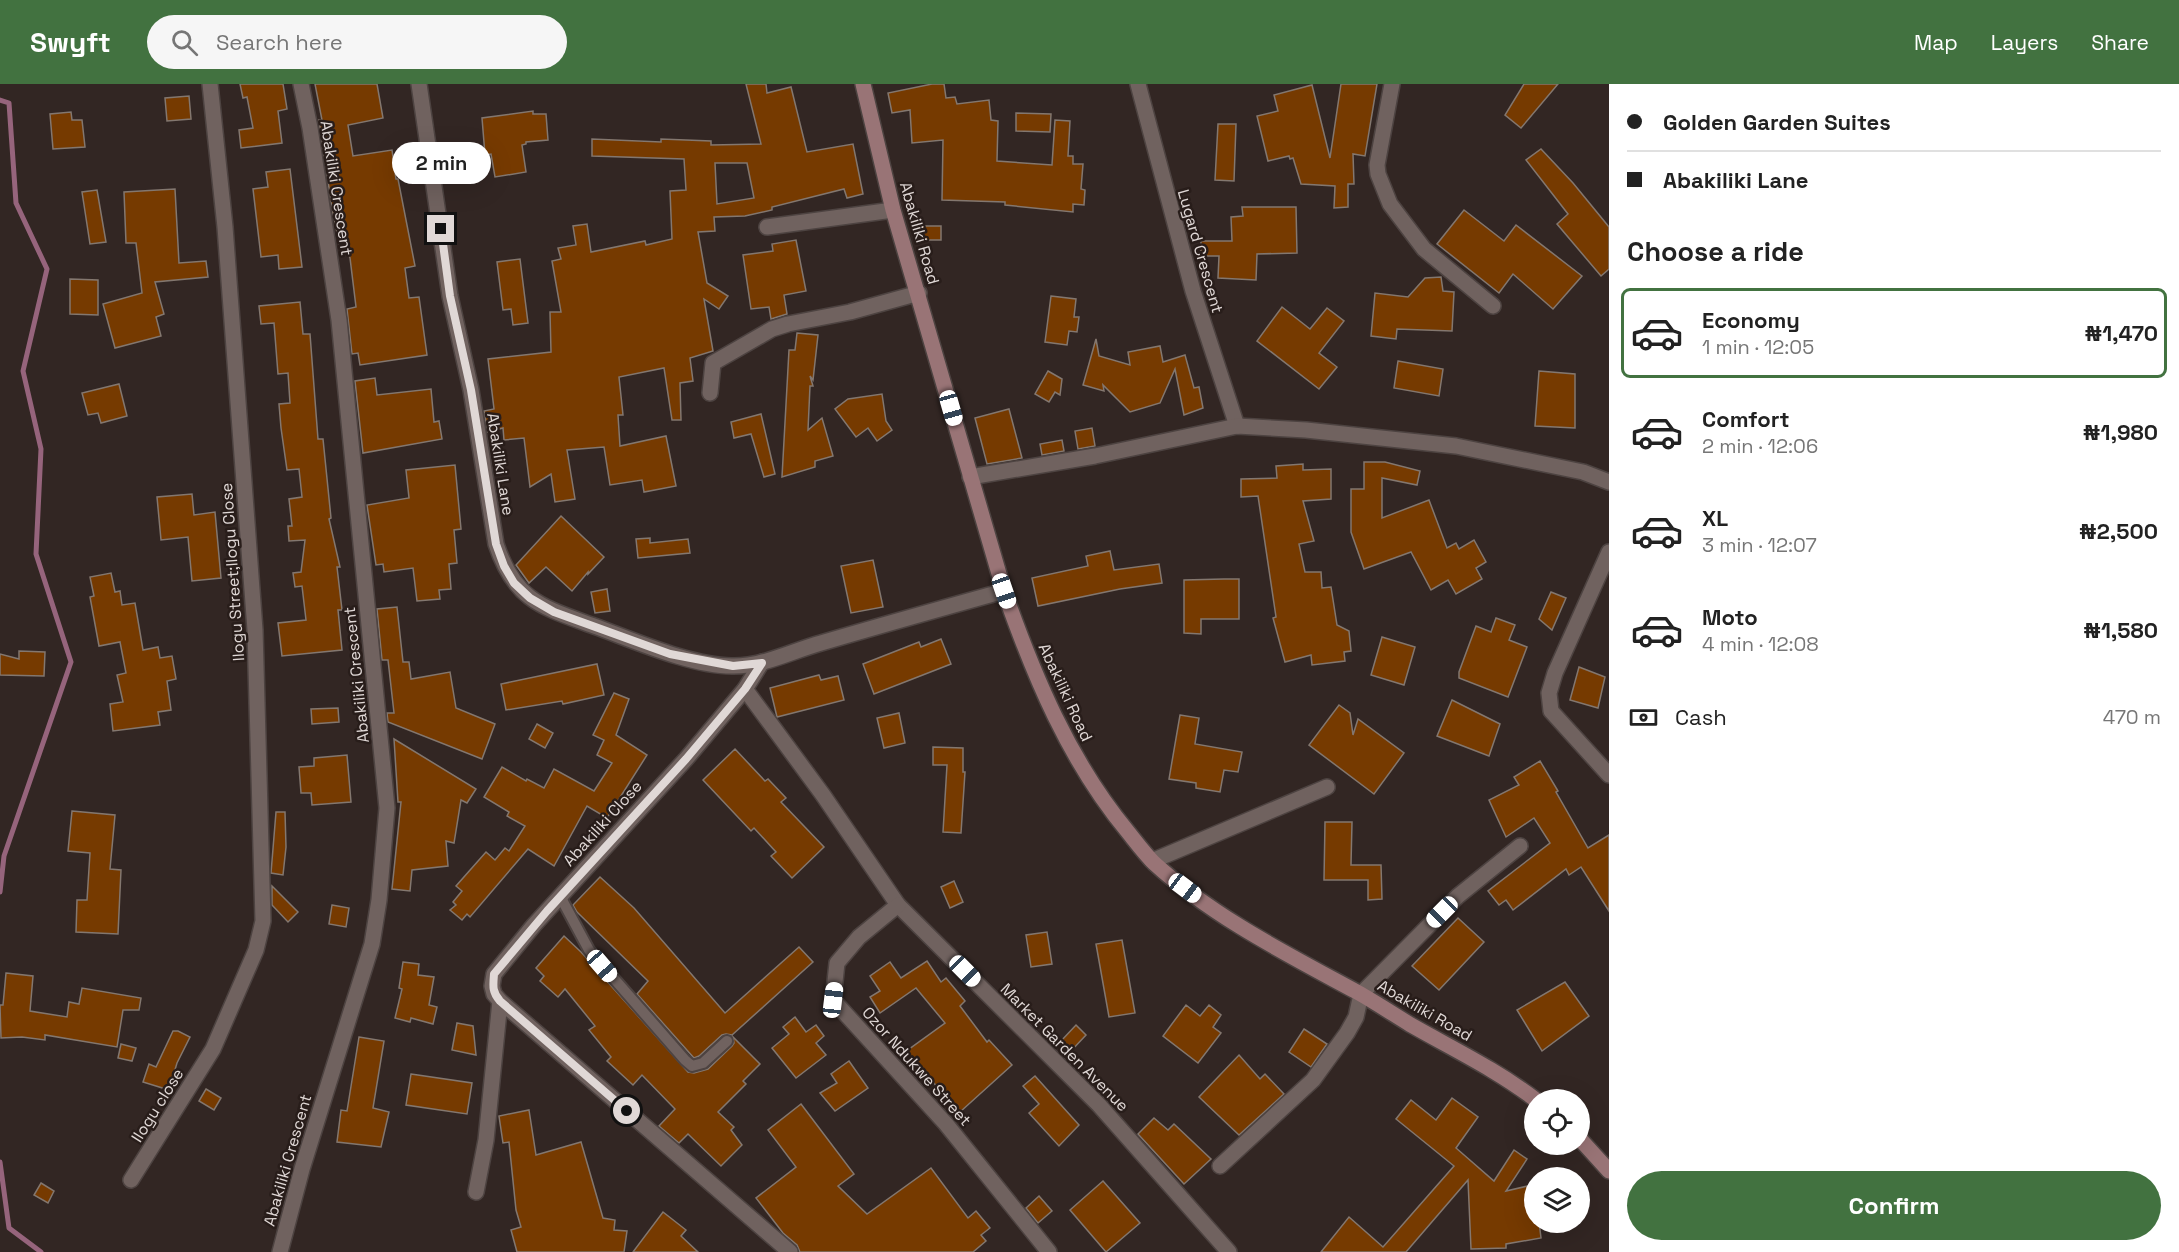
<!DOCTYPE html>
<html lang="en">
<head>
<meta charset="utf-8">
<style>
  :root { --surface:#fff; --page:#f6f6f6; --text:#222; --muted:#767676; --line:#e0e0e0; --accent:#427240 }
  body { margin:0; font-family:"Space Grotesk",sans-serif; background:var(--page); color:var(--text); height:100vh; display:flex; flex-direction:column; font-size:22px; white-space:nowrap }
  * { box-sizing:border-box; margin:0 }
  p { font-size:20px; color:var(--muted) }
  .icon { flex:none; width:33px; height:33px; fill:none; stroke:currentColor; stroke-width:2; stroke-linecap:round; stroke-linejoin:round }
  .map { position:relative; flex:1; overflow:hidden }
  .side { display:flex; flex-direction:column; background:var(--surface); width:570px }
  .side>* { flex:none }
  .banner { display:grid; align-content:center; height:132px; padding:0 18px; background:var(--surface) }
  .buttons { position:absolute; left:1524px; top:1005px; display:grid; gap:12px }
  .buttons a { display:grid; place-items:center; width:66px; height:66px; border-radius:50%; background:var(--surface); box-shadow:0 6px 24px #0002; font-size:30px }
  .end { position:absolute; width:27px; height:27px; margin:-14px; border:8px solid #e0d8d6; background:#111; box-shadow:0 0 0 3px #111 }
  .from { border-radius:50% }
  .bubble { position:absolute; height:42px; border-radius:21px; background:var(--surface); box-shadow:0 6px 24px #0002; font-size:20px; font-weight:700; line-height:42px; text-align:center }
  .car { position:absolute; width:18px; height:36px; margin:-18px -9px; border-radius:8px; box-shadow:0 0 4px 2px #0007; background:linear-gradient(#fff 24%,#345 0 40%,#fff 0 76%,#345 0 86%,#fff 0) }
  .banner b { display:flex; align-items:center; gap:21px; height:57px; font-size:22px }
  .banner b+b { border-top:2px solid var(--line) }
  .banner i { width:15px; height:15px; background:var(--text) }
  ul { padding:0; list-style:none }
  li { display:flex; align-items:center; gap:18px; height:90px; margin:0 12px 9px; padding:0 6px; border:3px solid transparent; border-radius:9px }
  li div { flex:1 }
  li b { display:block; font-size:22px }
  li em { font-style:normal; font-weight:700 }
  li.on { border-color:var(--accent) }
  li>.icon { width:54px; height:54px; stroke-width:1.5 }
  h2 { padding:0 18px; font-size:27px; line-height:72px }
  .pay { display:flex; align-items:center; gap:15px; height:66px; padding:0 18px; font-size:22px }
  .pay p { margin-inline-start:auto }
  .button { display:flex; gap:12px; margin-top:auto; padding:12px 18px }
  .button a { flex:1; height:69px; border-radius:36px; background:var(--accent); color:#fff; font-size:24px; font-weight:700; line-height:69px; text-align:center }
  header { display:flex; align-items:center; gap:36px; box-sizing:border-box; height:84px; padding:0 30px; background:var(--accent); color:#fff }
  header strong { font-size:28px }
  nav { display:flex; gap:33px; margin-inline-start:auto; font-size:21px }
  .search { width:420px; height:54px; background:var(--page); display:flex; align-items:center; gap:15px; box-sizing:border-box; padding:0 21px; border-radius:33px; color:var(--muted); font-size:22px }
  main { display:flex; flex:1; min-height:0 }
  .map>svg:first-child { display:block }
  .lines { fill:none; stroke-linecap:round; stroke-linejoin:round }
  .stream { stroke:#96647c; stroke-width:5 }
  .building { fill:#763a00; stroke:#83776f; stroke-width:1.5; fill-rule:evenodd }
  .lane-casing { stroke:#4d4341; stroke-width:14 }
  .street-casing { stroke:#4d4341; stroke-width:18 }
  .secondary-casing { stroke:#4d4341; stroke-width:18 }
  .lane { stroke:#70625f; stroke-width:10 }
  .street { stroke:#70625f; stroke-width:15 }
  .secondary { stroke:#997476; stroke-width:15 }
  .route { stroke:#e0d8d6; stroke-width:8 }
  .labels { text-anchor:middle; stroke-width:5; stroke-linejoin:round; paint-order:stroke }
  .street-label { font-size:16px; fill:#e0d8d6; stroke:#281d1a }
</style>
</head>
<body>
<header>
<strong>Swyft</strong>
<div class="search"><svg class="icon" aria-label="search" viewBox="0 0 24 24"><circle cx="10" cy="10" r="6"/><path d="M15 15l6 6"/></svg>Search here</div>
<nav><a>Map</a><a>Layers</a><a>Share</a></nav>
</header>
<main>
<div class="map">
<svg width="1609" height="1168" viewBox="0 0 1609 1168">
  <rect width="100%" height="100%" fill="#322623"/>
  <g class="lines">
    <g class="stream">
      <path d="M0,16L9,19L16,119L47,185L23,287L41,365L36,470L71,578L4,772L0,808"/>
      <path d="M0,1078L9,1144L41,1168"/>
    </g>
  </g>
  <g class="building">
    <path d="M240,0H283L287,25L278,27L282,59L241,64L239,46L253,44L247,13L243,14Z"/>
    <path d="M315,0H377L383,34L348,41L353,72L392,66L396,95H398L415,182L405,184L409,214L419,213L427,271L360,281L358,269L352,270L347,225L356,223L350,174L347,167L341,168L332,124L319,36H322Z"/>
    <path d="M746,0H766L767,9L791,3L807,68L853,60L863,110L847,114L844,105L772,123V126L745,132L714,133L715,147L698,148L707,199L728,212L719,225L704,215L713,267L690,274L693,297L680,299L681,336H672L664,284L619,293L623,331H618L620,362L666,352L676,402L644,408L642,396L610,401L604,363L567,366L575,415L555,418L551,390L530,403L524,354L504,356L503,344L488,348L484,327L494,325L488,275L551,268L550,228H561L552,177L561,175L558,164L576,161L573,142L587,140L591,168L645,157L646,161L672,155L670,107L686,106L684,75L592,72V55L661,58V55L711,57V61L761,60ZM715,79H747L754,114L717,120Z"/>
    <path d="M932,0H944L946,14L955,13L957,20L989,16L991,36L998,37L997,77L1052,81L1055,36L1070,37L1068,72H1073V80H1083L1081,105L1085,106L1084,121L1073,120V128L1005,121V118L942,116L943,56L912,59L910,26L892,29L888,9Z"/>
    <path d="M1341,0H1377L1365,72L1353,70L1354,100H1348V123L1334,124L1335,102L1301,100L1293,74L1290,75L1289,72L1268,77L1257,32L1278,27L1274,11L1312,1L1330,74Z"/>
    <path d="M1524,0H1558L1521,44L1505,31Z"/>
    <path d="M189,12L191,35L167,37L165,14Z"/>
    <path d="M533,27V30H546L548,56L526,58V60L522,61L526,88L495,93L491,70L485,71L482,34Z"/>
    <path d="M71,28L72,36H82L85,63L53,65L50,30Z"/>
    <path d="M1016,29L1051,30L1050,48L1016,47Z"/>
    <path d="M1218,40H1236L1234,97L1215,96Z"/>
    <path d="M1541,65L1573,99L1609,143V185L1601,192L1557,140L1568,130L1526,76Z"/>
    <path d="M290,85L302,183L279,185L278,171L261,173L253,105L268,103L266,88Z"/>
    <path d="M175,105L179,179L206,177L208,193L155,198L164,230L156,233L161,252L115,264L103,220L142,209L136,159H126L124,108Z"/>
    <path d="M97,106L106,158L90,160L82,108Z"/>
    <path d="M1242,123H1296L1297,169L1257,170L1256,196L1218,194L1219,172H1201V157H1232L1231,133L1243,132Z"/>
    <path d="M1464,126L1504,157L1516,141L1582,192L1553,225L1513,190L1499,209L1437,160Z"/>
    <rect x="919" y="142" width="22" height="14"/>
    <path d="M796,156L806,207L784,211L787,230L771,235L769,223L751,225L743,171L773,167L772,160Z"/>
    <path d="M520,175L528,239L513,241L511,225L503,226L497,178Z"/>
    <path d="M1441,193L1443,207L1454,208L1452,247L1397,245L1396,255L1371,252L1375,209L1408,213L1425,194Z"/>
    <path d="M70,195L98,196V231L70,230Z"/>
    <path d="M1051,212L1076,215L1074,233H1079L1077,248L1069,247L1067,261L1045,258Z"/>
    <path d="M300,218L303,250H310L318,355H323L331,434L329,435L340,483H337L342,526H338L342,566L282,572L278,539L306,536L302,502L295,503L293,489L301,488L305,456L289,457L288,442H292L289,415L302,413L299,385L287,386L281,344L279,320L290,319L288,289L278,290L274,239L261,240L259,222Z"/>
    <path d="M1282,223L1310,245L1327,224L1344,237L1319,269L1337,283L1319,305L1257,257Z"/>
    <path d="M797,249L818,251L813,296L810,292L813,302H810L808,346L822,334L833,372L815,377V383L782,393L789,266H795Z"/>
    <path d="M1096,255L1099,272L1130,281L1128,268L1160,262L1163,278L1185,271L1194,304L1199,303L1203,324L1184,331L1175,285L1160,319L1130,328L1103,301L1104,307L1083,301Z"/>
    <path d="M1398,277L1443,285L1439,312L1394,304Z"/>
    <path d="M1048,287L1062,295L1060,311L1055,308L1049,318L1035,310Z"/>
    <path d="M1539,287L1575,290V344L1535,342Z"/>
    <path d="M375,294L377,311L431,305L434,338L439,337L442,355L363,369L355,297Z"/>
    <path d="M119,300L127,332L101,339L98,329L88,331L82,309Z"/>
    <path d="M882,310L886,337L892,346L877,357L868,344L856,353L835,325L848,315Z"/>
    <path d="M1009,325L1022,374L987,380L975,334Z"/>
    <path d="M761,330L775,390L764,393L751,350L734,354L731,338Z"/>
    <path d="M1092,344L1095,362L1078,365L1075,347Z"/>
    <path d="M1062,356L1064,367L1042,371L1040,360Z"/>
    <path d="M1364,378H1385L1420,387L1417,401L1382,394V434L1429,416L1447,464L1456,459L1459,465L1474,456L1486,478L1476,484L1482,495L1456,510L1448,496L1431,506L1411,468L1364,485L1351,448V405H1364Z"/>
    <path d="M1303,380V386L1331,385V415L1303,417L1314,457L1299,460L1305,488H1321L1322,504L1331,503L1337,541L1349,547L1351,567L1344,568L1345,577L1312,581L1311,571L1285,578L1273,534L1276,533L1258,412L1241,413V395L1277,394L1276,382Z"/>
    <path d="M455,381L461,445L454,446L457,479L449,480L451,505L439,506L440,515L417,517L413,484L384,488L383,480L376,481L367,421L409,414L406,386Z"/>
    <path d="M192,410L194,431L215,428L221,494L192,497L188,453L161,456L157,413Z"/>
    <path d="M561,432L604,473L588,490V488L572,507L546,483L529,499L516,481Z"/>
    <path d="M650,454V459L688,455L690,469L638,474L636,455Z"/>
    <path d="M1110,467L1114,486L1159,480L1162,499L1120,505L1038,522L1032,494L1088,482L1086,472Z"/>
    <path d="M873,476L883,523L851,529L841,482Z"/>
    <path d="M111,489L115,508L120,507L122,521L135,519L143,566L158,563L160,574L172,572L176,595L167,597L171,626L158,628L160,641L113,647L110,620L123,618L117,591L126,589L120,558L99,562L90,513L94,512L90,493Z"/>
    <path d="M1224,495H1239V535H1201V550L1184,549V496Z"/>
    <path d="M607,505L610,527L595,529L591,508Z"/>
    <path d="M1551,508L1566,514L1552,546L1539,535Z"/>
    <path d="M397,523L403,578H409L411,595L450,588L456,624L495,640L482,675L388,638L387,629H394L388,576H382L377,525Z"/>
    <path d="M1496,534L1515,541L1509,556L1527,563L1508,613L1459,594V588L1476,542L1491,548Z"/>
    <path d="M1382,553L1415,563L1404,601L1371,591Z"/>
    <path d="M941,555L951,580L874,610L863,580L919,558L921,563Z"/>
    <path d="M19,567L45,568L44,592L0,591V570L19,575Z"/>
    <path d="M597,580L604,611L563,620L562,617L506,626L501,600Z"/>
    <path d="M1579,583L1605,593L1598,624L1570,616Z"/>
    <path d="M819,591L821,596L838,592L844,616L777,633L770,604Z"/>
    <path d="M614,609L629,615L616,651L647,671L607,734L587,722L554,782L528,765L470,833L467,830L462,836L450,826L456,821L453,818L462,807L456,802L486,768L495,776L505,764L509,767L525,742L507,732L509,728L484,713L502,683L526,697L527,695L544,704L554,685L594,707L612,679L597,671L604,656L593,651Z"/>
    <path d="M1452,616L1500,640L1489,672L1437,652Z"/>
    <path d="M1339,621L1350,629L1353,651L1358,635L1404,669L1374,710L1309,661Z"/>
    <path d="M338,624L339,638L312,640L311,625Z"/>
    <path d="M899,629L905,659L884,664L877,634Z"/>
    <path d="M1180,631L1199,634L1195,660L1242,668L1238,688L1224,686L1220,708L1196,704V699L1169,695Z"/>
    <path d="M537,640L553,649L545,664L529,655Z"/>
    <path d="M394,655L476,705L467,719L461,716L454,759L446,757L448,782L412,786L410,807L392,805L401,718H398Z"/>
    <path d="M933,663L963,664V688H965L961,749L943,748L947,681H933Z"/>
    <path d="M735,665L765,697L768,695L786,714L781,718L824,763L792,794L771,772L776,768L754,744L751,747L703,696Z"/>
    <path d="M347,671L351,718L312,721L311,709H301L299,683L314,682V674Z"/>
    <path d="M1540,677L1558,707L1556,708L1588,764L1609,751V827L1581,783L1569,791L1566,785L1513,826L1506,816L1499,821L1488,807L1550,759L1534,734L1506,753L1489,716L1519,701L1514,693Z"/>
    <path d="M72,727L115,731L110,785L121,786L118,850L76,848L77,816H87L90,769L68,767Z"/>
    <path d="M276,728H285L286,763L283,791L271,789Z"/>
    <path d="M1325,738H1352L1351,781H1381L1382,815L1368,816V796H1324Z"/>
    <path d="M600,793L634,824L725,929L799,863L813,878L732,951L726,950L722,951L699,972L694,974L637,910L648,897L577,828L573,821Z"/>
    <path d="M954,797L963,818L950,824L941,803Z"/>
    <path d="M272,802L298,828L288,838L272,821Z"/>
    <path d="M332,821L349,824L346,843L329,840Z"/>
    <path d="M1458,834L1484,858L1439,906L1412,882Z"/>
    <path d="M1047,848L1052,880L1031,883L1026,851Z"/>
    <path d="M564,852L581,868L688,988L694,989L708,985L732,962L734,959L733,953L760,980L743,997L746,1000L718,1028L734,1043L731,1046L742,1061L721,1082L688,1050L679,1059L659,1042L675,1025L642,991L633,1001L607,977L611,973L589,946L595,942L565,905L558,913L540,897L544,892L536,884Z"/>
    <path d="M1122,856L1135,929L1109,933L1096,860Z"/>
    <path d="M927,877L941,898L946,894L965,917L960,922L987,958L989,956L1012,981L960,1028L923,987L917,991L901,971L945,939L916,904L880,929L870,913L880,907L870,892L890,878L901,894Z"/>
    <path d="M403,878L419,880L418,891L434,893L429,921L437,923L433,940L411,934L410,938L395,934L402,905L399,904Z"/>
    <path d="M6,889L33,892L30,927L67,933L69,918L79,920L82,904L141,914L139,926H123L117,963L45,951V956L22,953L1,954L0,921H3Z"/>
    <path d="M1565,898L1589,932L1542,967L1517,926Z"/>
    <path d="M1186,921L1200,932L1209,921L1221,931L1213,943L1221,949L1198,979L1163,952Z"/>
    <path d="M795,933L806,948L816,941L824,952L816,959L826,971L796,994L772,964L789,950L783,943Z"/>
    <path d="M457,939L473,942L476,971L452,966Z"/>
    <path d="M1076,941L1086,951L1071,967L1061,957Z"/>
    <path d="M1304,945L1327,960L1311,983L1289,968Z"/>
    <path d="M173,947H178L190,953L177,979L169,1006L143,998L149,980L156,983Z"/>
    <path d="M359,953L384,957L373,1024L389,1028L381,1063L337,1058L341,1026L347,1027Z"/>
    <path d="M121,960L136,964L132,977L118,974Z"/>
    <path d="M1239,971L1260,995L1265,990L1284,1010L1239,1051L1199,1013Z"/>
    <path d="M849,977L868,1004L835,1027L820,1009L837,999L831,990Z"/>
    <path d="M411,990L472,999L467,1030L406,1021Z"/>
    <path d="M1035,992L1079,1041L1059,1062L1029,1029L1039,1020L1023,1002Z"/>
    <path d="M206,1005L221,1014L214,1026L199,1017Z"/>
    <path d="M1452,1014L1478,1033L1456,1064L1494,1097L1514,1066L1527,1075L1506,1107L1532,1101L1534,1113V1138H1539L1541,1154L1506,1160V1164L1471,1165L1468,1096L1406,1168H1321L1349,1133L1383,1163L1454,1082L1396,1035L1411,1016L1436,1036Z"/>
    <path d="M801,1020L854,1090L838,1102L867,1130L931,1084L968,1134L976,1127L990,1144L981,1151L986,1157L973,1168H800L797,1161L783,1149L756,1114L796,1083L768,1046Z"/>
    <path d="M529,1026L536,1071L581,1058L603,1134L615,1136L614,1146L627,1147L624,1168H517L511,1146L521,1143L516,1126L509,1058L503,1059L499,1032Z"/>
    <path d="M1154,1034L1168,1046L1174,1040L1211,1075L1184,1100L1138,1050Z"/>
    <path d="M1103,1097L1140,1139L1106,1168L1070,1126Z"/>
    <path d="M41,1099L54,1107L48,1119L34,1111Z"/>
    <path d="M1039,1112L1052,1127L1038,1139L1026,1124Z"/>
    <path d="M663,1128L686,1146L681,1152L698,1168H633Z"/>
  </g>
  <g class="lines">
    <g class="lane-casing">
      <path id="lane" d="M560,812L589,866L685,976L692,982L703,979L727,957"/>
    </g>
    <g class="street-casing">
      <g id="street">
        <path d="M419,0L450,212L471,306L496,460C515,517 542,523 594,542C633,556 693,583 734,582C764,582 792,567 821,559C882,541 943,524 1004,507"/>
        <path d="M1138,0L1193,207L1237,342"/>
        <path d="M1392,0L1377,81L1378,90L1390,120L1424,165L1493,222"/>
        <path d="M767,143L893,126"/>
        <path d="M710,309L713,279L772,245L788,240L850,228L919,209"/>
        <path d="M970,393L1095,372L1237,342L1306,346L1456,362L1583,388L1609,398"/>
        <path d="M1609,468L1555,589L1549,609L1551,627L1609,691"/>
        <path d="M762,578L745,605L823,711L898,821L1099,1021L1229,1168"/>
        <path d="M745,605L686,675L534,841L494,890L492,902L494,910L500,917L790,1168"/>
        <path d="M1152,777L1327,703"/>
        <path d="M898,821L859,853L837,879L833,916L946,1040L1049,1168"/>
        <path d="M1220,1082L1313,996L1347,949L1356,933L1361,910L1458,812L1520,762"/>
        <path d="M131,1096L213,965L256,866L263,837L255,546L225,143L210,0"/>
        <path d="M476,1108L486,1056L500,917"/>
        <path d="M280,1168L302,1085L372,860L379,816L387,724L339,236L310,44L301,0"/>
      </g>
    </g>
    <g class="secondary-casing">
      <g id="secondary">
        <path d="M863,0L893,126L1004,507C1034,592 1069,677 1128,748C1136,758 1145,770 1154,779C1213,833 1287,870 1357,908C1375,918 1393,930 1411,941C1453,965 1497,986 1536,1016"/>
        <path d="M1580,1055L1609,1087"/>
      </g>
    </g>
    <use href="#lane" class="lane"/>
    <use href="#street" class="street"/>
    <use href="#secondary" class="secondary"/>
  </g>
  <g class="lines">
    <path class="route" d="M441,145L450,212L471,306L496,460L504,482L514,499L530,514L554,528L670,570L733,582L762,579L745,605L686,675L547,827L494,890C493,902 492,908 500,917L627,1027"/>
  </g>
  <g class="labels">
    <g class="street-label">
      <text transform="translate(337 104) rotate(81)" y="6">Abakiliki Crescent</text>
      <text transform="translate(920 149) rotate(74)" y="6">Abakiliki Road</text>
      <text transform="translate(1201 167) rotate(74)" y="6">Lugard Crescent</text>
      <text transform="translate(501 380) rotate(81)" y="6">Abakiliki Lane</text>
      <text transform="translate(232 488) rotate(-94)" y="6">Ilogu Street;Ilogu Close</text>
      <text transform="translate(356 591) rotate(-96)" y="6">Abakiliki Crescent</text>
      <text transform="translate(1066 608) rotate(65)" y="6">Abakiliki Road</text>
      <text transform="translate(602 739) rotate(-48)" y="6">Abakiliki Close</text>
      <text transform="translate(1425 926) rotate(30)" y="6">Abakiliki Road</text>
      <text transform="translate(1065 963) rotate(45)" y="6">Market Garden Avenue</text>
      <text transform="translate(917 982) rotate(48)" y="6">Ozor Ndukwe Street</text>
      <text transform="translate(157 1021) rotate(-58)" y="6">Ilogu close</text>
      <text transform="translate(287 1076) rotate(-74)" y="6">Abakiliki Crescent</text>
    </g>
  </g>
</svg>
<div class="buttons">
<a><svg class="icon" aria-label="locate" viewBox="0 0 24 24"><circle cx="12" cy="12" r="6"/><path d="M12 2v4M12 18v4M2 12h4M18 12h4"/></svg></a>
<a><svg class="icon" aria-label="layers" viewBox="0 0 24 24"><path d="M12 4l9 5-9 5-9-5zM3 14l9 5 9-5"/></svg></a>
</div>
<i class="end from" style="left:627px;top:1027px"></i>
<i class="end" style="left:441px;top:145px"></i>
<div class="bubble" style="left:392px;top:58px;width:99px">2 min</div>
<i class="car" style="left:951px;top:324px;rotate:164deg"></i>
<i class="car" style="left:1004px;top:507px;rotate:161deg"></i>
<i class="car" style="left:1185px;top:804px;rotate:127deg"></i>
<i class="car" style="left:1442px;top:828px;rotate:225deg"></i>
<i class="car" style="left:602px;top:882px;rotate:139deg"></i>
<i class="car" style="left:965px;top:887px;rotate:135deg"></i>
<i class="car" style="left:833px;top:916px;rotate:7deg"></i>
</div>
<section class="side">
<div class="banner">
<b><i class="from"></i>Golden Garden Suites</b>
<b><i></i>Abakiliki Lane</b>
</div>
<h2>Choose a ride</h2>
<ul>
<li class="on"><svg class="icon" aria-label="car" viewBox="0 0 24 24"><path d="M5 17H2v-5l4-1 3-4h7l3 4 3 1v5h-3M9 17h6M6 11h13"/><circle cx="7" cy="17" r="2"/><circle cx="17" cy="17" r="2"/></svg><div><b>Economy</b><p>1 min · 12:05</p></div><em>₦1,470</em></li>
<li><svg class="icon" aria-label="car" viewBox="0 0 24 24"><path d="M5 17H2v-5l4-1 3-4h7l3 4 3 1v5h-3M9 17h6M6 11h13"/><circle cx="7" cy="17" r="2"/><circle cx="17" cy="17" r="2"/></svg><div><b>Comfort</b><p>2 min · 12:06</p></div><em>₦1,980</em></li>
<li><svg class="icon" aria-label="car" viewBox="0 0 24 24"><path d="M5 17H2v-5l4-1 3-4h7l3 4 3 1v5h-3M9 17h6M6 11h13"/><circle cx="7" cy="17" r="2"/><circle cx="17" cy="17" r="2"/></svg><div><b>XL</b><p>3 min · 12:07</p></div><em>₦2,500</em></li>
<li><svg class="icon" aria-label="car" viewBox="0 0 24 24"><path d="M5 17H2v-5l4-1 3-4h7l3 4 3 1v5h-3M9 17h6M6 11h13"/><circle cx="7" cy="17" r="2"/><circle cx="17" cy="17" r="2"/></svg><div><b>Moto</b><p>4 min · 12:08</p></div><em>₦1,580</em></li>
</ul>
<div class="pay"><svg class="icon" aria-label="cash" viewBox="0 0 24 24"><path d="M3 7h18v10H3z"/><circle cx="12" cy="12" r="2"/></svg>Cash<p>470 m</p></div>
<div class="button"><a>Confirm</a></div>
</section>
</main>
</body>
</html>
